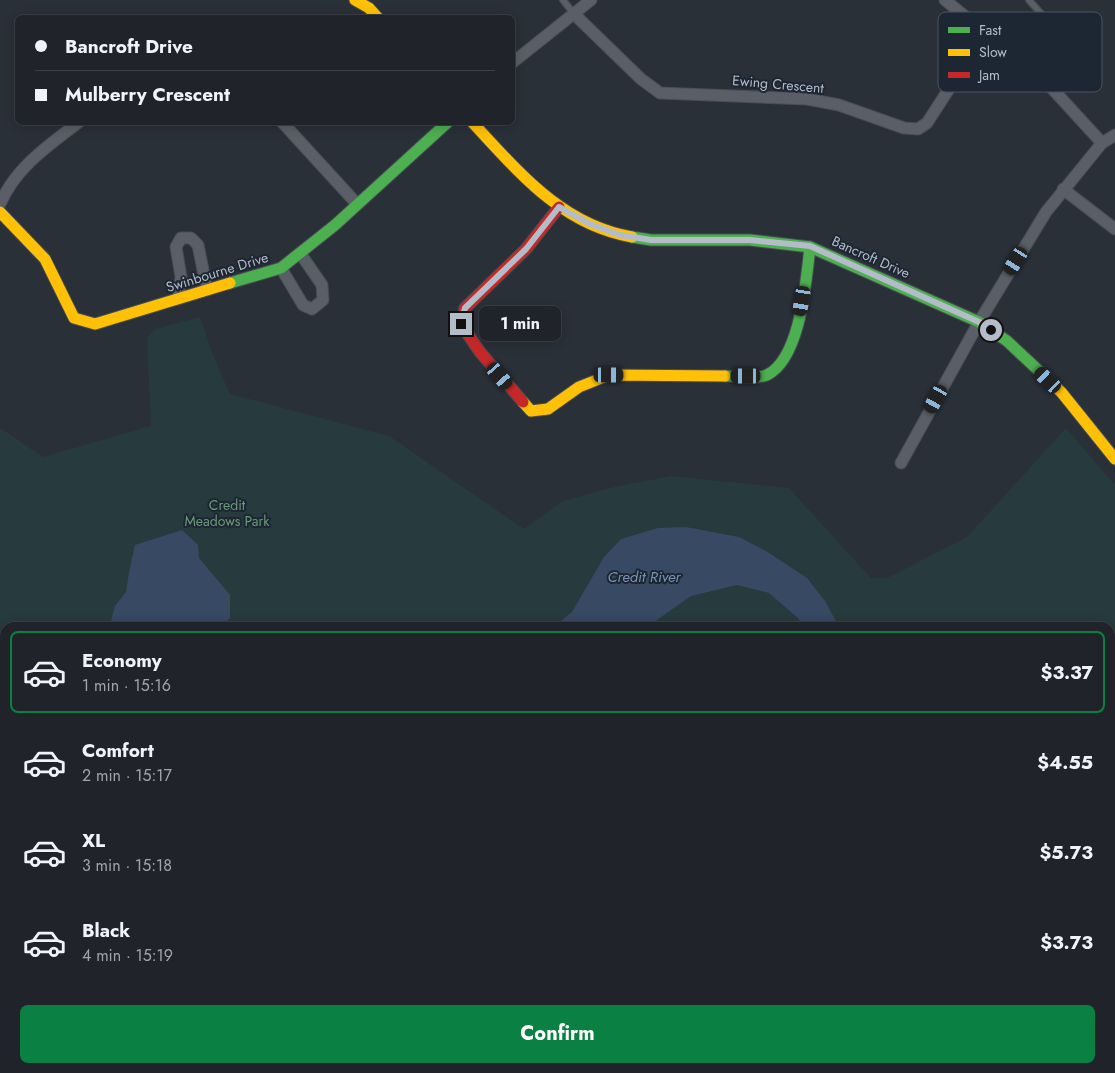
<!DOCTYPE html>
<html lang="en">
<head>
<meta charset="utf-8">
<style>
  :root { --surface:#20242a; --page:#282c32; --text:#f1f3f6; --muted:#a2a4a8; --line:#3d4147; --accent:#0b8043 }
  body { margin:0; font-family:Jost,sans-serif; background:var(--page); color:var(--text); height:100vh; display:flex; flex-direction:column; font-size:19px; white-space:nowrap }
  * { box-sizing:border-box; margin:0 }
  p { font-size:16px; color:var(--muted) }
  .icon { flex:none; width:28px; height:28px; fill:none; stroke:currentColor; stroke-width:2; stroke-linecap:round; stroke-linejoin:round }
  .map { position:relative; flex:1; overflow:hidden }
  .side { position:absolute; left:0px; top:622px; width:1115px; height:451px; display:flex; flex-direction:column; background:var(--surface); border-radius:15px 15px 0 0; box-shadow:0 2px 12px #0003,0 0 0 1px var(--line) }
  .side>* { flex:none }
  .guide { position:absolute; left:15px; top:15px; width:500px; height:110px; border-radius:8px; box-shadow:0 2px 12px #0003,0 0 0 1px var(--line); display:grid; align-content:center; height:110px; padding:0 20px; background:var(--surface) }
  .end { position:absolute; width:22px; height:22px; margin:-11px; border:6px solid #b4bcc9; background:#111; box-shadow:0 0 0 2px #111 }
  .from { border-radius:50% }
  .bubble { position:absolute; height:35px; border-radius:8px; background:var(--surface); box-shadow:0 2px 12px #0003,0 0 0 1px var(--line); font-size:16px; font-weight:700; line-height:35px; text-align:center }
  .car { position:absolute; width:15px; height:30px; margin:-15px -8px; border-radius:6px; box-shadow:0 0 4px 1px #0007; background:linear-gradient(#222 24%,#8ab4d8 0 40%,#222 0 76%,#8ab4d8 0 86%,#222 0) }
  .guide b { display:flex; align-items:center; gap:18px; height:48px; font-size:19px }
  .guide b+b { border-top:1px solid var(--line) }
  .guide i { width:12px; height:12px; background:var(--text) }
  ul { padding:9px 0 0; list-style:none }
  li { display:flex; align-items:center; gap:15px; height:82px; margin:0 10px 8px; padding:0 10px; border:2px solid transparent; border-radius:8px }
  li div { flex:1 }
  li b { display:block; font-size:19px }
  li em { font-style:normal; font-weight:700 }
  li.on { border-color:var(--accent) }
  li>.icon { width:45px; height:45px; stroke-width:1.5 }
  .action { display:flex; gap:10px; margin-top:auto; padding:10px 20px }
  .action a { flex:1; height:58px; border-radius:8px; background:var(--accent); color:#fff; font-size:20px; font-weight:700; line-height:58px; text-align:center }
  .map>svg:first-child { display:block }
  .green { fill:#273a3e }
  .water { fill:#384963 }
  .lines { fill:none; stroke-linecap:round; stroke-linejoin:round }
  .river { stroke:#384963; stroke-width:19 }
  .lane-casing { stroke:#484c53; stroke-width:8 }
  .street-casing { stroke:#484c53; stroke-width:13 }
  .fast-casing { stroke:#484c53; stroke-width:13 }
  .slow-casing { stroke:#484c53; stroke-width:13 }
  .jam-casing { stroke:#484c53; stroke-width:13 }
  .lane { stroke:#5a5e66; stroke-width:5.5 }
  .street { stroke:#5a5e66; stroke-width:11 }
  .fast { stroke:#4caf50; stroke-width:11 }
  .slow { stroke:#ffc107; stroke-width:11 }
  .jam { stroke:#c62828; stroke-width:11 }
  .route { stroke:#b4bcc9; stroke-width:6 }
  .labels { text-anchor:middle; stroke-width:4; stroke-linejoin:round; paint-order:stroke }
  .street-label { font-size:14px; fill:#b4bcc9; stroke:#1d2633 }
  .park-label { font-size:14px; fill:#6b9a76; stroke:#1d2633 }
  .water-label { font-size:15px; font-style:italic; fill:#7c92b1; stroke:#1d2633 }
  .key { fill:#1d2633; stroke:#4a5360; stroke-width:1 }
  .key-label { font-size:14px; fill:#b4bcc9 }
</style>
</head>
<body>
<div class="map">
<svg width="1115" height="1073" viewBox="0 0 1115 1073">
  <rect width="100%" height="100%" fill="#2a3038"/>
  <path class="green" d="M200,317L213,355L230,394L389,436L524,529L563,501L614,487L671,476L789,488L871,578H887L967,537L1066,428L1115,485V1073H0V707L5,711V1069H1110V628H5V693L0,689V428L43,457L151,426L147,338L155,329Z"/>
  <g class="water">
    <path d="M686,527L739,537L766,551L807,578L825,601L839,627H804L798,618L769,593L737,585L691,596L647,627H553L572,612L604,557L621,539L658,528Z"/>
    <path d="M182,530L198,545L199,558L230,595V618L221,627H121L111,620L115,606L126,592L129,572L135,545Z"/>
    <path d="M1110,928H1115V1008L1110,1006Z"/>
  </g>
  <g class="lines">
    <g class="river">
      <path d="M0,1017L5,1019"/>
      <path d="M109,1069L111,1073"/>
    </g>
    <g class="lane-casing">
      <g id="lane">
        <path d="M563,0L574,14"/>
        <path d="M1027,65L1038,51L1049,27L1044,17L1029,0"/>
      </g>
    </g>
    <g class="street-casing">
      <g id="street">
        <path d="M945,0L1048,84L1102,143"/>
        <path d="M574,14L641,79L660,93L807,99L839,105L904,128L918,129L927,123L985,33"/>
        <path d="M512,63L591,0"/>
        <path d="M282,122L357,204"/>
        <path d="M1063,189L1115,229"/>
        <path d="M0,204C16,167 48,146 79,122"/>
        <path d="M281,268L303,305L312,309L323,300L322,285L300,253"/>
        <path d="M178,299L181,277L176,247L181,238H191L198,245L207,290"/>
        <path d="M901,463L979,322L1046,212L1102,143L1115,135"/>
      </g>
    </g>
    <g class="fast-casing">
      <g id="fast">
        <path d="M632,237L651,240H750L810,247L979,322L1007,341L1052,383"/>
        <path d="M230,283L281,268L335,225L448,122"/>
        <path d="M725,376C735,376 759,379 767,375C801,358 806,280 810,247"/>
      </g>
    </g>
    <g class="slow-casing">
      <g id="slow">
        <path d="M355,0L369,8L378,18"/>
        <path d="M472,122C518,171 561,225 632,237"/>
        <path d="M0,212L45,259L74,318L95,324L230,283"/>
        <path d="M1052,383L1062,393L1115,459"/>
        <path d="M523,402L531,411L548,409L579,387L609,375L725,376"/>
      </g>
    </g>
    <g class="jam-casing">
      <path id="jam" d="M523,402L480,352L461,324L465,308L526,249L559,207"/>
    </g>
    <use href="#lane" class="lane"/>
    <use href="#street" class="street"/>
    <use href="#fast" class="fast"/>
    <use href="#slow" class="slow"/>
    <use href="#jam" class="jam"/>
  </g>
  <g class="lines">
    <path class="route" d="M461,324L465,308L526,249L559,207L590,224L620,235L651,240H750L810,246L979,322L991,330"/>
  </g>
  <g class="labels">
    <g class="street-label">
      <text transform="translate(778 84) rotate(5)" y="5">Ewing Crescent</text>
      <text transform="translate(871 257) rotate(24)" y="5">Bancroft Drive</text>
      <text transform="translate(217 272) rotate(-17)" y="5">Swinbourne Drive</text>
    </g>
    <g class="park-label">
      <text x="227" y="510">Credit<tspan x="227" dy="16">Meadows Park</tspan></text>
    </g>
    <g class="water-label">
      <text x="644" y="582">Credit River</text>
    </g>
  </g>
  <rect x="938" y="12" width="164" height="80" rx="8" class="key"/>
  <rect x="948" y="27" width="22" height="6" fill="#4caf50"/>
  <rect x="948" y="49" width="22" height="7" fill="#ffc107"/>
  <rect x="948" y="72" width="22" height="6" fill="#c62828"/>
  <g class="key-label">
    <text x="979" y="35">Fast</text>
    <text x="979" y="57">Slow</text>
    <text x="979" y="80">Jam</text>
  </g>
</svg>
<i class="end from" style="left:991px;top:330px"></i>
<i class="end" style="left:461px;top:324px"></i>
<div class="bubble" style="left:479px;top:306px;width:82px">1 min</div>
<i class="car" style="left:1016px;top:261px;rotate:212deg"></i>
<i class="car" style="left:802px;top:301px;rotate:190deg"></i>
<i class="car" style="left:609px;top:375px;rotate:90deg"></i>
<i class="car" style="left:500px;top:376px;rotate:139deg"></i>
<i class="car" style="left:746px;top:376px;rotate:270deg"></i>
<i class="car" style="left:1048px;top:380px;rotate:313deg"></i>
<i class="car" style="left:936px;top:399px;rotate:209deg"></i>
<div class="guide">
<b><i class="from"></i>Bancroft Drive</b>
<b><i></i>Mulberry Crescent</b>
</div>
<section class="side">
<ul>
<li class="on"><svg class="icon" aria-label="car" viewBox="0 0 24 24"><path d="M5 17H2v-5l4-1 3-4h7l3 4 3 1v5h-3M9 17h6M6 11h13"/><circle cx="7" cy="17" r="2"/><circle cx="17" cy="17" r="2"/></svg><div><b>Economy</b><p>1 min · 15:16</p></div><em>$3.37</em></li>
<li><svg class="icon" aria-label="car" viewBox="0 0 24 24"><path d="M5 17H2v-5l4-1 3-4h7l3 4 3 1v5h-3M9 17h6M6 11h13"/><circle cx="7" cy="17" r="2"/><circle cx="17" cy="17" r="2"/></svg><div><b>Comfort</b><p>2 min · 15:17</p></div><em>$4.55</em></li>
<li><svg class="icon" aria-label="car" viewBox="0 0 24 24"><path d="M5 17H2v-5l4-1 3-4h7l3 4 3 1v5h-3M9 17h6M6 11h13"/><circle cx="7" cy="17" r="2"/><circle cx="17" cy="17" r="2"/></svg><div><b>XL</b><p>3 min · 15:18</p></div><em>$5.73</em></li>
<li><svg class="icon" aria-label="car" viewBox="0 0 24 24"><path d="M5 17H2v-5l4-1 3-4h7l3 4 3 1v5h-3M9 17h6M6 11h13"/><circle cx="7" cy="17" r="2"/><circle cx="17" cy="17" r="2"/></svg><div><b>Black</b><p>4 min · 15:19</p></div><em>$3.73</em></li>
</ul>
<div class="action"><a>Confirm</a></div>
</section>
</div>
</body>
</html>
